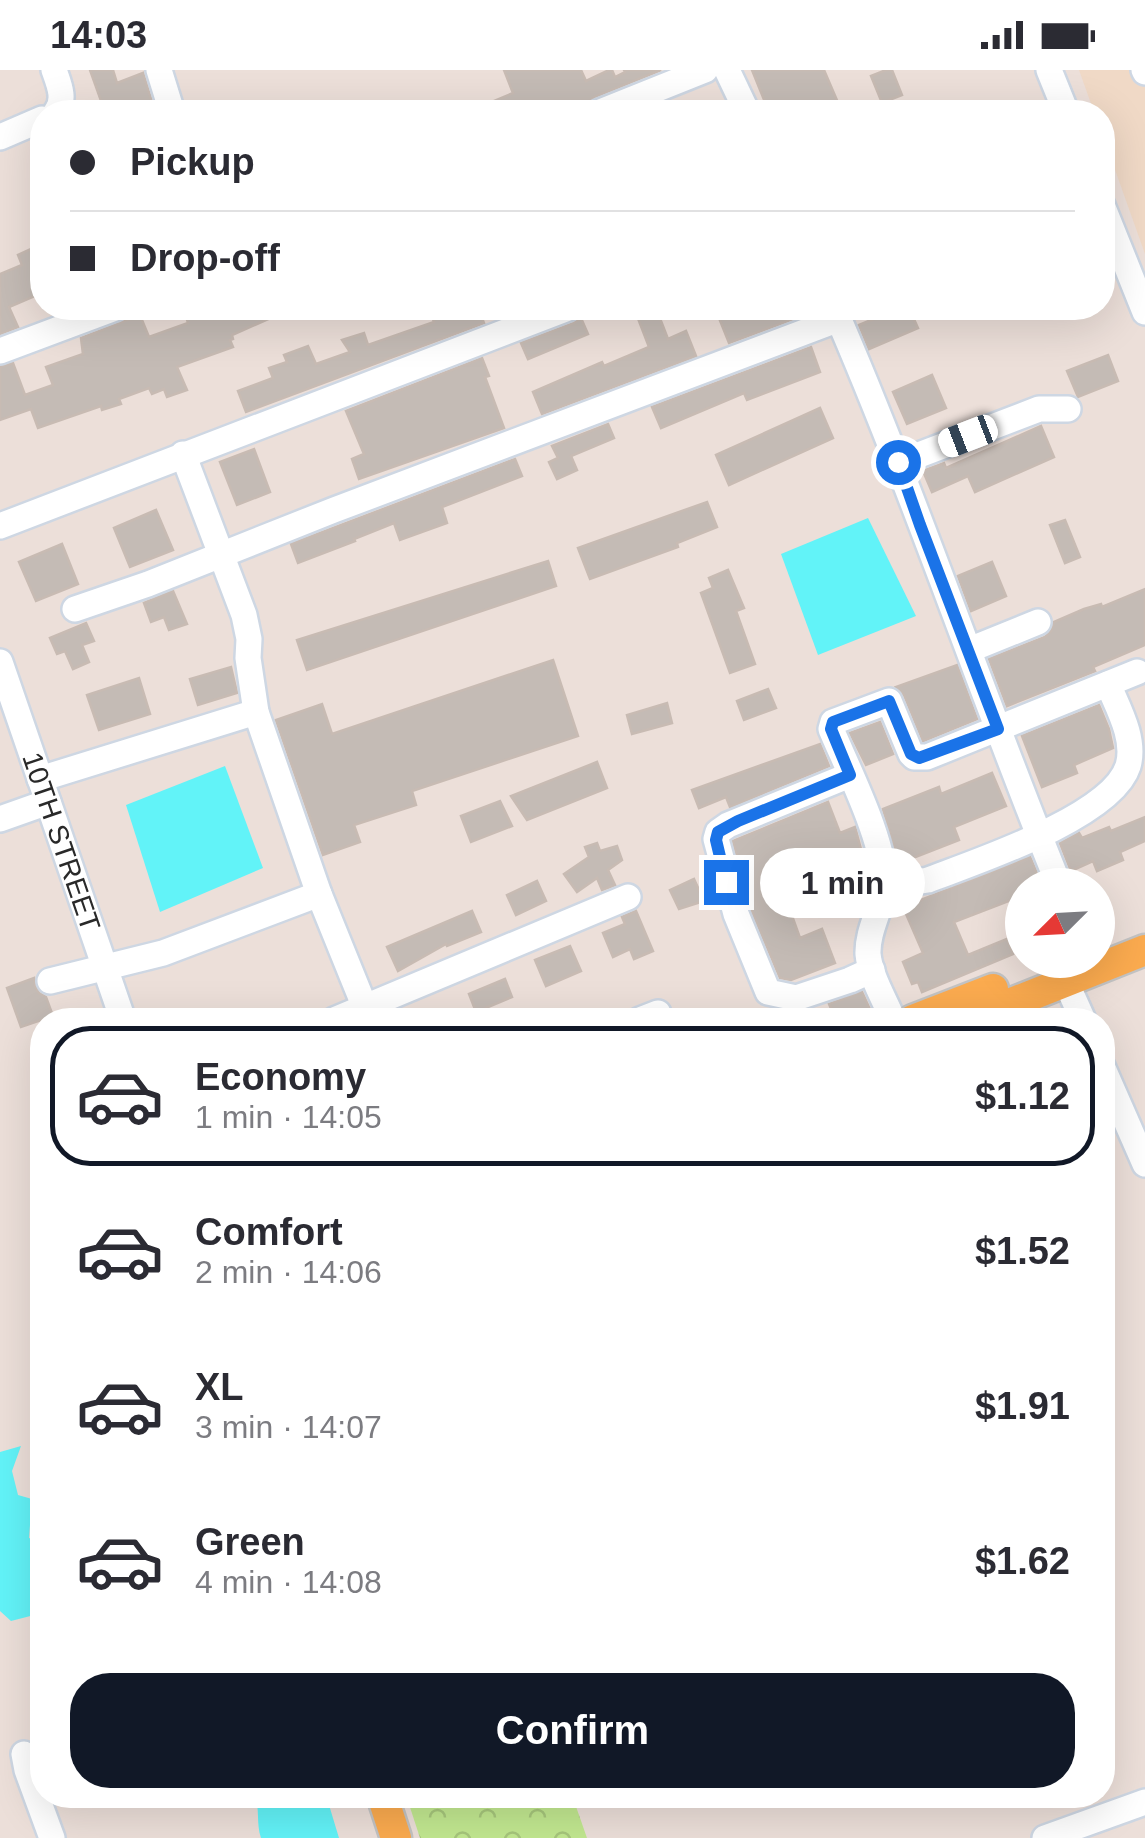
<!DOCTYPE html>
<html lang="en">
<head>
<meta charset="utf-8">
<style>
  :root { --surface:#fff; --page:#f2f2f3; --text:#2b2b33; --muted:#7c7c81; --line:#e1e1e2; --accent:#111827 }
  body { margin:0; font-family:Helvetica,sans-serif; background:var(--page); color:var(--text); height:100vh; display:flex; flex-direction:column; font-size:38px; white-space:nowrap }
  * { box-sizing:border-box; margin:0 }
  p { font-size:32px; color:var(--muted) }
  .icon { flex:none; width:55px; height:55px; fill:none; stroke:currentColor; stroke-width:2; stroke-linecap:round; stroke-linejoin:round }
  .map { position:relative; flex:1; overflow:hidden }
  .side { position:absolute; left:30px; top:938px; width:1085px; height:800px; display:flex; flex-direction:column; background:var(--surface); border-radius:40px; box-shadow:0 10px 40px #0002 }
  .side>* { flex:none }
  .banner { position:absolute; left:30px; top:30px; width:1085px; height:220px; border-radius:40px; box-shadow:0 10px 40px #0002; display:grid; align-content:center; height:220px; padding:0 40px; background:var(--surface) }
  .needle { width:65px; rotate:246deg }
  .buttons { position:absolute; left:1005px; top:798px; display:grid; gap:20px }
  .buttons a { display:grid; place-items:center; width:110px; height:110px; border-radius:50%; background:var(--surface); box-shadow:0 10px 40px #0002; font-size:50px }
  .end { position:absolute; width:45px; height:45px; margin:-22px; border:12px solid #1a73e8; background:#fff; box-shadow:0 0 0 5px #fff }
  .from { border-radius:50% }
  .bubble { position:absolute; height:70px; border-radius:35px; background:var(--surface); box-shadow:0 10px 40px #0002; font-size:32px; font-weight:800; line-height:70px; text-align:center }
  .car { position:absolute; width:30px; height:60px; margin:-30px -15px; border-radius:12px; box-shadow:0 0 8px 2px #0007; background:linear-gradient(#fff 24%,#345 0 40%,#fff 0 76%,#345 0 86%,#fff 0) }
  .banner b { display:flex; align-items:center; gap:35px; height:95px; font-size:38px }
  .banner b+b { border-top:2px solid var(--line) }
  .banner i { width:25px; height:25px; background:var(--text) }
  ul { padding:18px 0 0; list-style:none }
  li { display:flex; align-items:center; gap:30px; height:140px; margin:0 20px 15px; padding:0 20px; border:5px solid transparent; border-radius:40px }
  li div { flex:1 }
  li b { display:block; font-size:38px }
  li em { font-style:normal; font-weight:800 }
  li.selected { border-color:var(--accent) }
  li>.icon { width:90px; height:90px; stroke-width:1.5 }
  .cta { display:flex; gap:20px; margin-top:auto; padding:20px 40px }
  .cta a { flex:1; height:115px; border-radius:40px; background:var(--accent); color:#fff; font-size:40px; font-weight:800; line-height:115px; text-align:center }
  .status { display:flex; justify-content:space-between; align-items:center; height:70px; padding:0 50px; background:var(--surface); direction:ltr }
  .status svg { height:28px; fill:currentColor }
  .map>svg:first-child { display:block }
  .education { fill:#f0d9c6 }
  .park { fill:url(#park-crowns) }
  .water { fill:#62f3f8 }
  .building { fill:#c4bbb5; stroke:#c8bbb3; stroke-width:2.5 }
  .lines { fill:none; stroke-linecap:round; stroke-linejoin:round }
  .minor-casing { stroke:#ced7e3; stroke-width:30 }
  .major-casing { stroke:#c3c3c3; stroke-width:35 }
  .minor { stroke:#fff; stroke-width:25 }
  .major { stroke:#fbab4f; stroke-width:30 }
  .route { stroke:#1a73e8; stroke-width:12 }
  .labels { text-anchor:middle; stroke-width:8; stroke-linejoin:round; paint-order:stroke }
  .street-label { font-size:28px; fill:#292929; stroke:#fff }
</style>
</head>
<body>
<div class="status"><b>14:03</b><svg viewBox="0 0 49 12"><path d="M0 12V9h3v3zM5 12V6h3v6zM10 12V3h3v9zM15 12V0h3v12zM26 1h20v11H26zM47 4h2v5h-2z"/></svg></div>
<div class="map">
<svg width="1145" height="1768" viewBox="0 0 1145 1768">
  <defs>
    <pattern id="park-crowns" width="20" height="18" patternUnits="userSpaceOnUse" patternTransform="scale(2.5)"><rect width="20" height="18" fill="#c2e890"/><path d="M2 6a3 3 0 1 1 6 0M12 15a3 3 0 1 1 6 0" fill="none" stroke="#a7c77c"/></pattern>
  </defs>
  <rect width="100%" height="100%" fill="#ecdfd9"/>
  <path class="education" d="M1079,0H1145V184L1103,66L1102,42H1094Z"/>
  <path class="park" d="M406,1725H572L587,1768H420Z"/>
  <g class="water">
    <path d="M868,448L916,546L818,585L781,484Z"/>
    <path d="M225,696L263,798L160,842L126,735Z"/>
    <path d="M21,1376L12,1401L18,1425L32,1429L29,1468L40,1472L42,1477V1543L11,1551L0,1541V1382Z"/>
    <path d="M255,1725H326L339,1768H261C256,1753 260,1740 255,1725Z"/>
  </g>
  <g class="building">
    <path d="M90,0H113L117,13L143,3L155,42H105Z"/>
    <path d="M504,0H581L586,11L609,0H612L615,7L625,2L624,0H661L594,27L586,35L568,42H468L513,23Z"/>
    <path d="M752,0H824L842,42H769Z"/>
    <path d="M886,0H892L902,25L882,33L871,6Z"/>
    <path d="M42,174V223L9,237L18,257L0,264V204L22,195L18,185Z"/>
    <path d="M193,238H293L232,265L233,269L230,270L233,277L177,297L187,320L167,327L164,319L152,324L149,318L119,329L121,334L102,340L101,336L38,358L31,339L0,350V297L13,293L25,325L53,315L46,297L83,284L81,268L140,245L149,267L188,253L184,240Z"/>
    <path d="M455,238H478L484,253L246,342L238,321L273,308L269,298L287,292L284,285L308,276L316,294L350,282L342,270L364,263L368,275L434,252L432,246Z"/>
    <path d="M634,238H656L668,269L686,261L696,286L542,344L533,322L602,292L604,296L649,277Z"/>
    <path d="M746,238H807L809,243L729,273L719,248Z"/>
    <path d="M900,238H909L918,258L869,279L859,255Z"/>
    <path d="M581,248L588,264L528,289L521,273L574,253Z"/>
    <path d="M811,277L820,302L747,330L744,323L661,358L652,337Z"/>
    <path d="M1108,285L1118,311L1078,327L1067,301Z"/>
    <path d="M482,288L489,306L485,307L504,358L359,409L352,389L364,384L346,341Z"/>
    <path d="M932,305L946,338L907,354L893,322Z"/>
    <path d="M820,338L833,368L729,415L716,385Z"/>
    <path d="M608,354L614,368L571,386L577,400L557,409L549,392L558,388L552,376Z"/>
    <path d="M1041,356L1054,387L975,422L968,406L932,422L923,401L944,393L946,398Z"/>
    <path d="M254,379L270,422L237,435L220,392Z"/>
    <path d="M515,389L522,406L442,437L447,453L400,470L394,453L354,469L355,471L298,493L291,474Z"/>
    <path d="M707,432L717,457L677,473L678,477L590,509L578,478Z"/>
    <path d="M156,440L173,480L130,497L114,458Z"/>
    <path d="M1065,450L1080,487L1065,493L1050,455Z"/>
    <path d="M62,474L78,514L36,531L19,492Z"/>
    <path d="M548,491L556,516L307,600L297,570Z"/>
    <path d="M992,492L1006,526L971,541L958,506Z"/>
    <path d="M728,500L744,538L736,541L755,594L730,603L701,523L713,518L709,508Z"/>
    <path d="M1145,519V575L1093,597L1095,601L1007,636L989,589L1045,567L1051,561L1054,552L1084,539L1101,534L1102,537Z"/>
    <path d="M173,521L187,554L169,560L164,547L151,552L144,533Z"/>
    <path d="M86,553L94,571L82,575L89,592L73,599L65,581L57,584L50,568Z"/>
    <path d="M553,590L578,666L412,721L416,735L354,755L360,772L323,785L276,650L322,634L332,664Z"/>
    <path d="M957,595L977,649L923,671L904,625L896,617Z"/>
    <path d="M231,597L237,623L198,635L190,609Z"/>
    <path d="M139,608L150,644L99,660L87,625Z"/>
    <path d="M768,619L776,638L744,650L737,631Z"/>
    <path d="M667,633L672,653L632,664L627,645Z"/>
    <path d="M1099,635L1109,659L1113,678L1074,695L1077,703L1042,717L1022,666Z"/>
    <path d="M880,652L893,684L866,695L850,663Z"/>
    <path d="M820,674L829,696L730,737L726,727L699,738L692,720Z"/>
    <path d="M597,692L607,718L527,750L511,726Z"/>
    <path d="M992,703L1006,736L954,757L959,770L903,792L898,790L883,739L939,717L941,724Z"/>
    <path d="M500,731L512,756L471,772L461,746Z"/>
    <path d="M828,732L840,763L855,757L866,798L786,829L800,868L822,859L835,893L791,910L780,908L751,839L733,771Z"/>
    <path d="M1145,747V771L1120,782L1123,790L1097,801L1093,791L1071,801L1060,773L1079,763L1082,768L1109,757L1111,761Z"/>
    <path d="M597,773L600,781L617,776L622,790L608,800L615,815L602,820L597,808L577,822L564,804L589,787L585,777Z"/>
    <path d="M1030,787L1041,813L1022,815V826L954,852L968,885L1007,869L1013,884L922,922L918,912L912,914L903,892L923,883L903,837Z"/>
    <path d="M694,809L704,831L679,839L670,820Z"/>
    <path d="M537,811L546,831L516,845L507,825Z"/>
    <path d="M472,841L481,862L447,876L446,874L398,901L387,877Z"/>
    <path d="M636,841L653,881L634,889L630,879L613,887L603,863L625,854L622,847Z"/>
    <path d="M570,876L581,901L546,916L535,890Z"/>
    <path d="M34,908L35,916L39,923L46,927L53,946L21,957L7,918Z"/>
    <path d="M505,909L512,927L476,942L469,924Z"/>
    <path d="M862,922L872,944L860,950H836L829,934Z"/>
  </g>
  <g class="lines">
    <g class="minor-casing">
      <g id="minor">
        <path d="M54,0C59,14 66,30 56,42"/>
        <path d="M159,0L172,42"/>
        <path d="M727,0L747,42"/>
        <path d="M1049,0L1066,42"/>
        <path d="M1144,0L1145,2"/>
        <path d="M600,42L705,0"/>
        <path d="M0,67L42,49"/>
        <path d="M1102,135L1145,242"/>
        <path d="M834,238C916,427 981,624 1059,815"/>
        <path d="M0,281L115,238"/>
        <path d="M183,384L244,545L249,569L248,588L256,642L319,824L370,950"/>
        <path d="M898,393L1039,339H1068"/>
        <path d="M0,456L568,238"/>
        <path d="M75,539L148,514L334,440L839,249"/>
        <path d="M969,580L1038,552"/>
        <path id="s1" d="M0,592L123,950"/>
        <path d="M850,705L728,755L718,762L716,769L736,844L768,922L796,928L850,910L872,900"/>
        <path d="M40,709L256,642"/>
        <path d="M0,749L48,732"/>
        <path d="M884,803L915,812L928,810C975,792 1112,747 1128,696C1136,669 1118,638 1108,614"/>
        <path d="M50,911L163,883L319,824"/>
        <path d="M1066,912L1083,950"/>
        <path d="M334,950L628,827"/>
        <path d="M640,950L658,943"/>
        <path d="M893,950C885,930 870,906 868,884C867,857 886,833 884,807C881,765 848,699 831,659L833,652L889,631L911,684L914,687H927L1137,602"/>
        <path d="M1102,996L1145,1094"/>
        <path d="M24,1684L27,1700L52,1768"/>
        <path d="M1045,1768L1145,1732"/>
      </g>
    </g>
    <g class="major-casing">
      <g id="major">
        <path d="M913,950L993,919"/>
        <path d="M969,950L1145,880"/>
        <path d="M382,1725L396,1768"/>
      </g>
    </g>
    <use href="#minor" class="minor"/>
    <use href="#major" class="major"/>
  </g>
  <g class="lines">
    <path class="route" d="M726,812L716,770L718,762L738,751L850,705L831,659L833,652L889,631L911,684L919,688L998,659L920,455L898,392"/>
  </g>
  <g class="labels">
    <g class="street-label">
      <text dy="10" stroke="none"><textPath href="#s1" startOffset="190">10TH STREET</textPath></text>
    </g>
  </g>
</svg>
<div class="buttons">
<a><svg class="needle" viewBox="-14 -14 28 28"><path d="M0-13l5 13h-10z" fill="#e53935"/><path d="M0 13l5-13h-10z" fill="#7c7c81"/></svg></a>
</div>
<i class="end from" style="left:898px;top:392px"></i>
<i class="end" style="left:726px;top:812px"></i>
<div class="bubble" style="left:760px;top:778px;width:165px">1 min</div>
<i class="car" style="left:968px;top:366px;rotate:249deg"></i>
<div class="banner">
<b><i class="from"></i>Pickup</b>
<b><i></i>Drop-off</b>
</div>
<section class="side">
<ul>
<li class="selected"><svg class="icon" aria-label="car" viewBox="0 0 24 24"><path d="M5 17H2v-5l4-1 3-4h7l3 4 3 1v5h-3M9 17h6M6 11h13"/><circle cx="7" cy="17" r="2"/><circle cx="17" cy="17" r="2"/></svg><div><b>Economy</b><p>1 min · 14:05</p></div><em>$1.12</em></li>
<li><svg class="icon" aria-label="car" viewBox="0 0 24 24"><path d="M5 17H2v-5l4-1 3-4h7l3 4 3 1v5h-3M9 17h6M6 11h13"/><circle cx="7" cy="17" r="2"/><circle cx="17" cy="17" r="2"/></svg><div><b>Comfort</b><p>2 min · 14:06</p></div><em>$1.52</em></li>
<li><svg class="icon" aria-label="car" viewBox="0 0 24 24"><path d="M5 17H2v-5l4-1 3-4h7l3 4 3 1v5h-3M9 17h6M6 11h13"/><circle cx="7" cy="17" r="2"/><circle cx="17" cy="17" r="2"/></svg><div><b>XL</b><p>3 min · 14:07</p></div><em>$1.91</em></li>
<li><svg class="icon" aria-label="car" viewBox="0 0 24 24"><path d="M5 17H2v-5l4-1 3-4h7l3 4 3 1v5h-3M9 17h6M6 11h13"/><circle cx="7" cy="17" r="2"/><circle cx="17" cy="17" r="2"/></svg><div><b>Green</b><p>4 min · 14:08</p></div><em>$1.62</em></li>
</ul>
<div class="cta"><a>Confirm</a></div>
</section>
</div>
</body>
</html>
